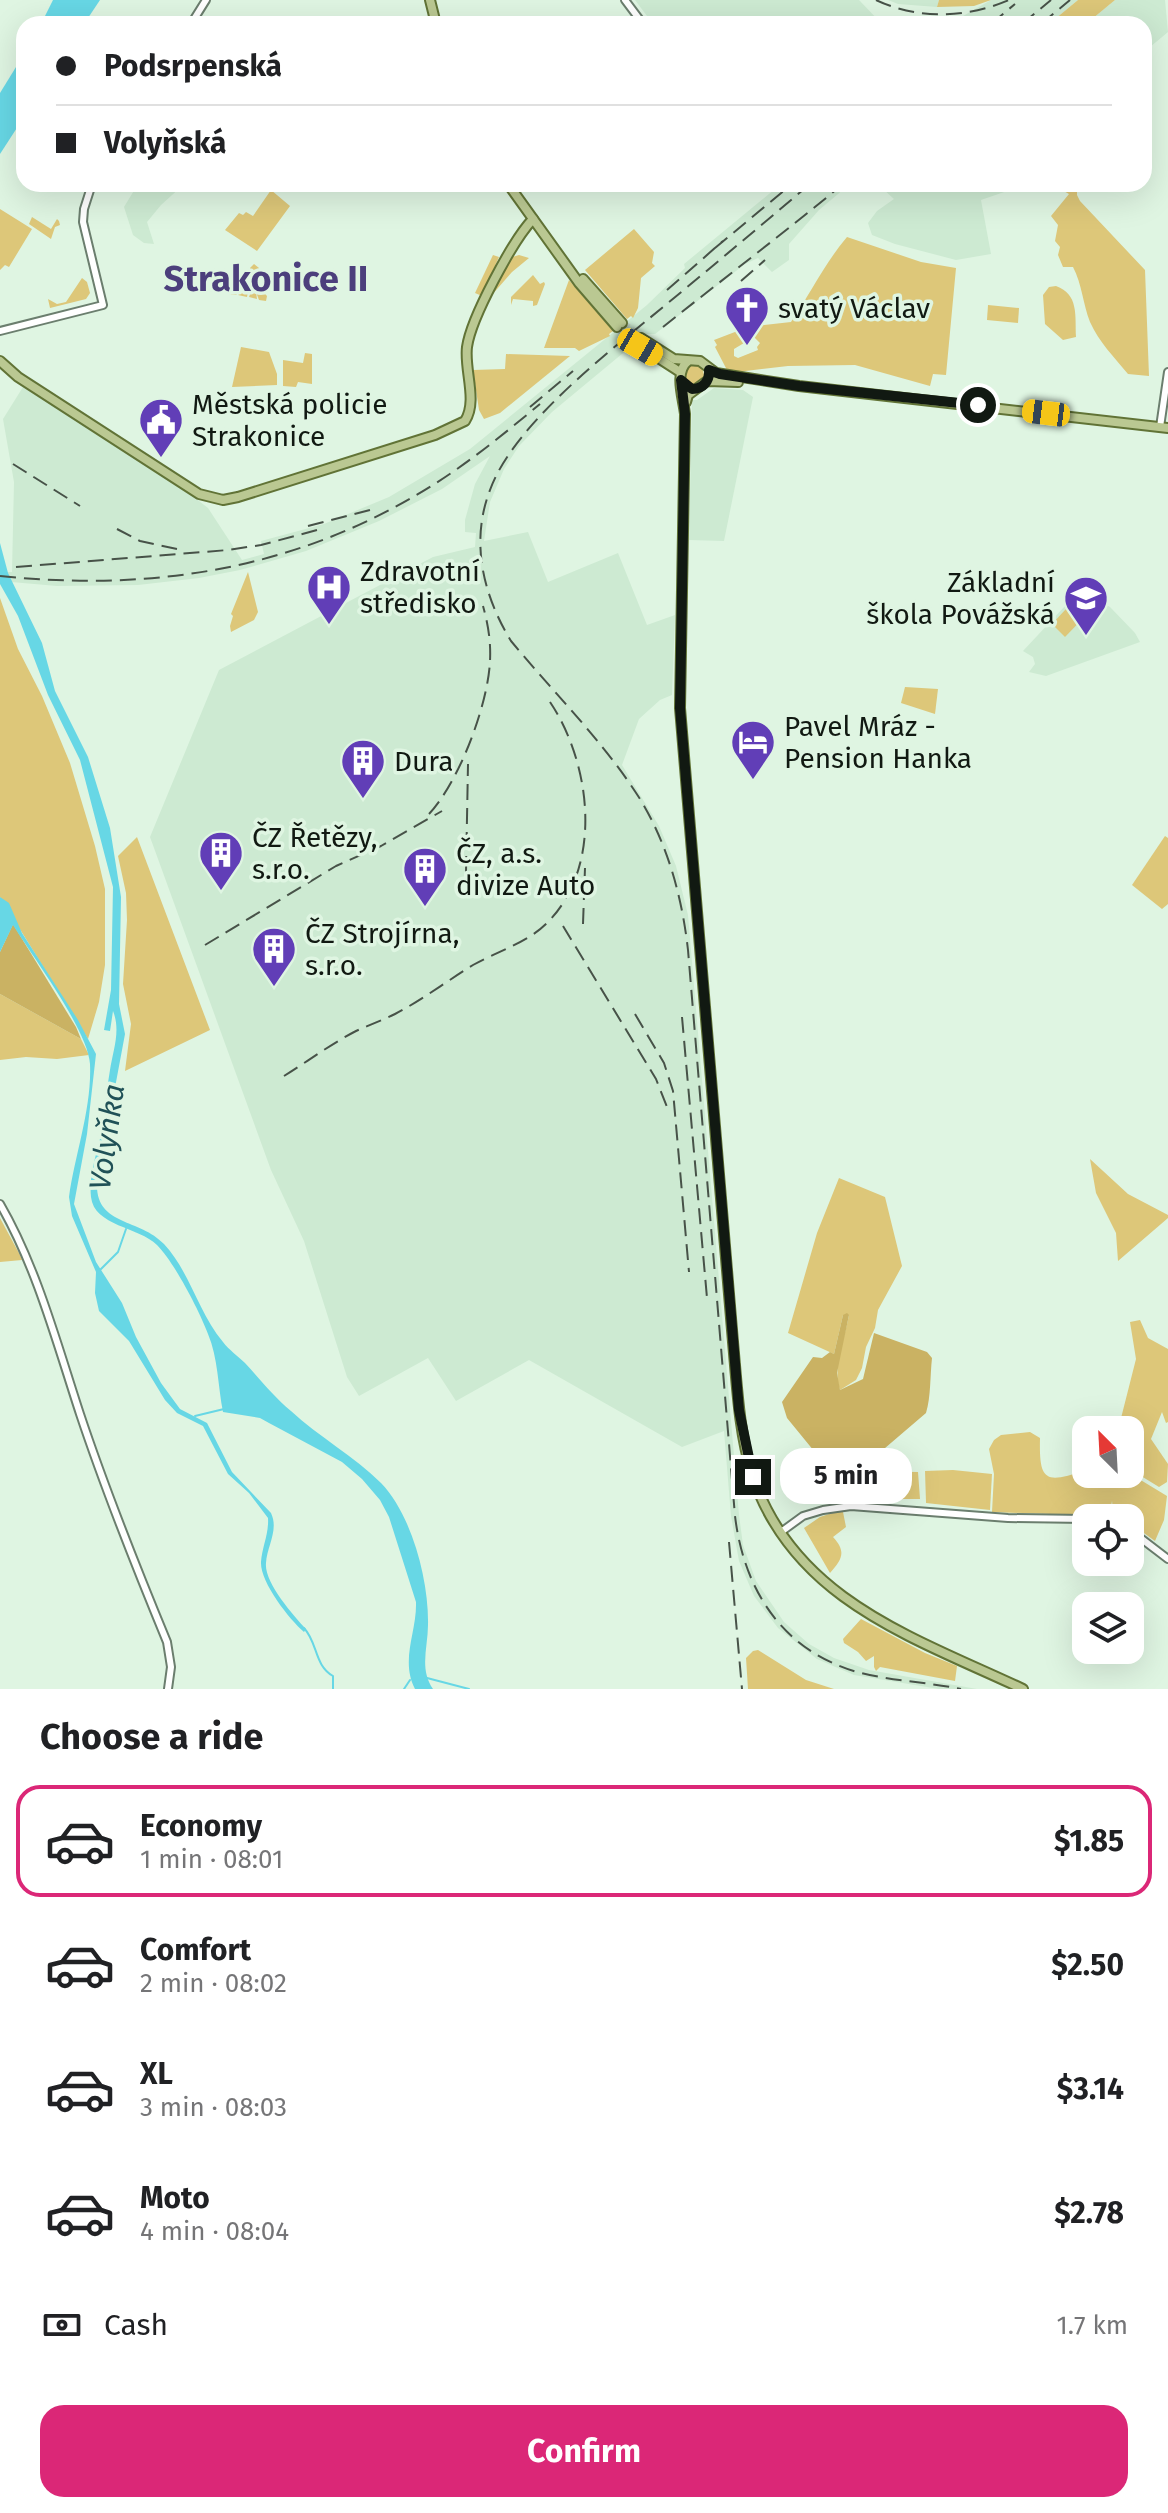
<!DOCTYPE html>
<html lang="en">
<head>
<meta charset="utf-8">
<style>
  :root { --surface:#fff; --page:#f2f2f2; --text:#202124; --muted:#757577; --line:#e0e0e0; --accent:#db2777 }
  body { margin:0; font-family:"Fira Sans",sans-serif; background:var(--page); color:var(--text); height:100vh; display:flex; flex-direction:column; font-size:30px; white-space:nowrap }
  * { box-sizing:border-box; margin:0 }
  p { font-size:26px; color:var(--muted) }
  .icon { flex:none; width:44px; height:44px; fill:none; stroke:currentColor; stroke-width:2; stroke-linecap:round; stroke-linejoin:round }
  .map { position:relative; height:1689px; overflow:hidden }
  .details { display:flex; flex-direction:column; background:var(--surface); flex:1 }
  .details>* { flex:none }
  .top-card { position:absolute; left:16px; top:16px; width:1136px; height:176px; border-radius:24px; box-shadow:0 8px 32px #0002; display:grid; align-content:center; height:176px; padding:0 40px; background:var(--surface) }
  .needle { width:52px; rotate:336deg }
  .controls { position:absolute; left:1072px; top:1416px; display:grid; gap:16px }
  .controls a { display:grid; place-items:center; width:72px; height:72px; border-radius:16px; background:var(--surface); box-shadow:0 8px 32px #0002; font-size:40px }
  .end { position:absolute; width:36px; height:36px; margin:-18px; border:10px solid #111912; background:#fff; box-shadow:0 0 0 4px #fff }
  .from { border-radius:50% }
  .bubble { position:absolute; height:56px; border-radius:24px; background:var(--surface); box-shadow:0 8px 32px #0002; font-size:26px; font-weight:700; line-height:56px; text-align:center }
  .car { position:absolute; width:24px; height:48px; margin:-24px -12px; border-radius:10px; box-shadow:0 0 6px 2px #0007; background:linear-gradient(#f5c518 24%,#345 0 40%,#f5c518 0 76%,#345 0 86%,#f5c518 0) }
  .top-card b { display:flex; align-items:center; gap:28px; height:76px; font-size:30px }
  .top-card b+b { border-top:2px solid var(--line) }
  .top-card i { width:20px; height:20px; background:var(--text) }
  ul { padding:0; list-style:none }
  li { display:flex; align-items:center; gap:24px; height:112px; margin:0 16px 12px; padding:0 24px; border:4px solid transparent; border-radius:24px }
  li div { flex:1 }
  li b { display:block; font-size:30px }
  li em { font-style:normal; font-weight:700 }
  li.active { border-color:var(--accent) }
  li>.icon { width:72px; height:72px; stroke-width:1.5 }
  h2 { padding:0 40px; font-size:36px; line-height:96px }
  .pay { display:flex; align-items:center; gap:20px; height:88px; padding:0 40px; font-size:30px }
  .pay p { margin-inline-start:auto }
  .primary-button { display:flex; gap:16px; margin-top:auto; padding:16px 40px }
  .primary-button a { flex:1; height:92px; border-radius:24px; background:var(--accent); color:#fff; font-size:32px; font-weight:700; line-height:92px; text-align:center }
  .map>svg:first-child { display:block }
  .built { fill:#cdead2 }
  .green { fill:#ddc779; fill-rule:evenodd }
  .forest { fill:#cab263 }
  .water { fill:#67d7e5 }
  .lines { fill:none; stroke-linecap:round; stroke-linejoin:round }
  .stream { stroke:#67d7e5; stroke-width:2 }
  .major-tunnel { stroke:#c0d4c3; stroke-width:8; stroke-dasharray:8 4; stroke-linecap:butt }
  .minor-casing { stroke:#6b7e6e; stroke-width:10 }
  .major-casing { stroke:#617336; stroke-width:12 }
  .minor { stroke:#fff; stroke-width:6 }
  .major { stroke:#bac892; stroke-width:8 }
  .rail { stroke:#475248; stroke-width:2; stroke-dasharray:16 8; stroke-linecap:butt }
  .route { stroke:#111912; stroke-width:10 }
  .labels { text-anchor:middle; stroke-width:7; stroke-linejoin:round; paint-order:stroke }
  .poi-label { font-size:28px; fill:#111912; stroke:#dff5e2; text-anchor:start }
  .water-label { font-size:30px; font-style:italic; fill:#205157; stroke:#dff5e2 }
  .district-label { font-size:36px; font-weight:bold; fill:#4c3f7c; stroke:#dff5e2 }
</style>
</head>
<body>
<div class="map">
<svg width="1168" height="1689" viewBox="0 0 1168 1689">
  <rect width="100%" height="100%" fill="#dff5e2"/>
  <g class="built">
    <path d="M635,0H859L882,24H653Z"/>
    <path d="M888,0H939L937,7L898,4Z"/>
    <path d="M991,0H1078L1049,24H949Z"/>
    <path d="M1115,0H1165L1168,32L1144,52V24H1086Z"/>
    <path d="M138,184L182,186L161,205L147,222L154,244L144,243L133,235L124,207Z"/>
    <path d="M781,184H850L819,210L789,244V260L772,272L758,258L745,264L655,334H646L552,412L519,446L504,469L490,502L484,541L528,532L548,582L618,553L647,625L675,615L672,695L660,700L639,719L622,765L659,826L676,866L688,915L739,1515L743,1545L756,1581L784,1622L809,1644L834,1658L869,1670L977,1689H939L854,1675L817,1659L778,1628L754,1596L739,1561L731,1516L724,1431L682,1447L529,1360L456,1401L428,1358L359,1396L347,1377L304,1241L271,1170L150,837L219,670L433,557L475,547L476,533L465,532V520L475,484L490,456L442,489L379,521L306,551L240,570L199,578L138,585L57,586L0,581V572H12L14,482L3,419L23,387L172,480L208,508L242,560L264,554L261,541L324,524L389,497L470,449L647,305L685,268L684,264Z"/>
    <path d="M886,184H1015L1016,188L981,200L991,254L956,260L895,244L872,235L868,223L877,211L894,199L883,189Z"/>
    <path d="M714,388L743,390L753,397L724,541L689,540L692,400H697Z"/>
    <path d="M1080,590L1110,607L1135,633L1140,642L1046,676L1029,672L1035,664L1033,657L1023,651Z"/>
  </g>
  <g class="green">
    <path d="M939,0H991L974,6L937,7Z"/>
    <path d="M1078,0H1115L1086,24H1049Z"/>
    <path d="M1051,184H1077V195L1080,201L1145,270L1149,376L1128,374C1114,357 1099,342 1090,322C1083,304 1082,284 1073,267H1063L1058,255L1060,247L1055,241L1058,225L1051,216L1069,194Z"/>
    <path d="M271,190L290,206L257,251L225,230L239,213L243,215L246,212L253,216Z"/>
    <path d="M0,209L32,229L9,267L5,265L0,270Z"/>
    <path d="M32,217L51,229L57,219L59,221L60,225L55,227L51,239L29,224Z"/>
    <path d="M634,229L654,252L652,263L655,266L641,278L638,308L633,318L631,316L627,319L585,270Z"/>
    <path d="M847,237L921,262L956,268L946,375L933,374L930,386L855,365L788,366L737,372L727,370L715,347L717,345L714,340L748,327L791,322C810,294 825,263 847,237ZM754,337L760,343L757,347L758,350L738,358L734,356V349Z"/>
    <path d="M493,255L499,257L482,296L475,293Z"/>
    <path d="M519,255L529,258L512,272L491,296L509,258Z"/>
    <path d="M254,264L259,268C254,281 259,287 267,296L266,301L259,300L256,292L257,299L249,297L253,286L251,283L248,284V290H245L248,292L247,297L238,295L243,289L236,295L230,294L232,288C241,284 251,280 250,268Z"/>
    <path d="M533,275L540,284L544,282L545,284L537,305L533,306V301L513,299L511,305V297Z"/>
    <path d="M82,278L87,282L90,293L86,299L50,308L48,299L57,304L66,302Z"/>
    <path d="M569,280L613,331L609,334L610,336L579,351L575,348H544Z"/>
    <path d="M1056,286C1079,294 1075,316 1076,337L1063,340L1045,324L1043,295L1049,287Z"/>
    <path d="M988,305L1019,308L1018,323L987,320Z"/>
    <path d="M241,347L269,352L277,374V385L232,387Z"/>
    <path d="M305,353L312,354V384L298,382L296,387L283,386V360L303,363Z"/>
    <path d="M506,354L570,356L500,413L484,419L479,410L473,370L505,369Z"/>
    <circle cx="694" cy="375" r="10"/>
    <path d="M248,572L258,612L254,620L231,632L230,626L233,616L231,614Z"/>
    <path d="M1080,594L1094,607L1065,637L1052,624Z"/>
    <path d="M0,598L18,649L42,696L70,763L95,846L105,889V965L99,1002L88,1039L0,897Z"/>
    <path d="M905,687L938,689L935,714L901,703Z"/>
    <path d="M1165,836L1168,838V904L1162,909L1132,885Z"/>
    <path d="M137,837L210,1030L125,1071L131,1024L123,984L127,920L126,893L118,856Z"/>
    <path d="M0,994L81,1039L89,1055L57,1059L26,1057L0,1060Z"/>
    <path d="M1090,1159L1128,1194L1168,1215V1218L1118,1261L1116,1233L1096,1193Z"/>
    <path d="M839,1178L885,1197L902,1266L878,1310L875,1328L866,1347L862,1368L856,1380L840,1390C832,1369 845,1337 849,1315H843L834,1354L788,1333L817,1233Z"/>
    <path d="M0,1218L20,1255L22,1260L0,1262Z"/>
    <path d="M1140,1320L1148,1338L1168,1349V1422L1166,1423L1162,1412L1151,1439L1168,1464L1167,1482L1159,1487L1133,1471L1130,1473V1430H1118L1136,1359L1130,1322Z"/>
    <path d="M1030,1432L1040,1438C1039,1482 1045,1484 1086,1470V1474H1130L1128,1477L1134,1476L1167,1496L1164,1520L1155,1541L1130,1523V1518L1119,1517L1113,1510L1112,1501L1110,1512L1104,1516L992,1512L994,1474L989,1449L994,1440L1001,1435Z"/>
    <path d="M953,1470L992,1474L990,1510L926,1503L925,1471Z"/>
    <path d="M849,1471L918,1472L920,1499H903L894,1501L866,1497L857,1500L828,1502Z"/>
    <path d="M835,1512H843L846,1527L833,1537C846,1551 843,1559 830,1573L804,1528L820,1517Z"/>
    <path d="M861,1619L925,1653L957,1666L955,1681L880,1667L876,1671L874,1667V1656L866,1661L858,1652L844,1643L843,1639Z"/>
    <path d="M758,1650L806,1680L834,1689H748L746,1658L753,1651Z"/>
  </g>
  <g class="forest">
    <path d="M13,924L76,1027L81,1039L0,994V952Z"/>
    <path d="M847,1313L849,1315L837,1373L840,1390L863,1379L874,1333L927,1352L932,1358C930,1376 931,1397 926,1413L864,1466L832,1473L787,1418L782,1402L813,1357L822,1358L830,1352L834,1354L843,1315Z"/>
  </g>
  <g class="water">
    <path d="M53,0H100L84,24H41Z"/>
    <path d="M24,54V117L0,154V93Z"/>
    <path d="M0,543L8,573L42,643L55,691L88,757L110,828L121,897L119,1004L125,1034L97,1184C96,1226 140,1218 164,1244C190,1272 198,1312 223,1342C229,1350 238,1356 245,1363C260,1379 274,1397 291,1411C319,1437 354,1456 381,1483C412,1515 429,1581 428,1625C428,1647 419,1669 433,1689H415C400,1660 417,1632 416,1602L389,1517L380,1500L362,1479L342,1462L269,1423L260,1418L223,1412C218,1387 218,1357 208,1334C199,1310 174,1262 157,1245C139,1227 94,1226 91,1197C88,1170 101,1144 104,1119C106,1103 107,1086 110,1070C113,1050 121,1031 113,1011L110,1031L104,1030L111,990L113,887L80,760L48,695L18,616L0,584Z"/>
    <path d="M0,897L9,903L22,933L78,1020L96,1054L87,1134L74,1204L96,1262L122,1303L136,1337L161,1383L180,1409L207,1423L232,1472L271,1513C279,1530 267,1546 266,1563C264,1582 293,1615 306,1629L304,1632C289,1619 260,1582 261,1562C262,1547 269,1534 268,1518L249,1493L228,1474L203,1426L177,1413L165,1400L129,1341L99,1311L95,1293L96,1272L72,1216L69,1197C75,1154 92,1108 90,1064C88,1030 32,956 13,925L0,952Z"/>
  </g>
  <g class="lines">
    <g class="stream">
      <path d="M100,1270L118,1252L126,1229"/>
      <path d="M195,1416L224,1409"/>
      <path d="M304,1628C318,1643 314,1665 333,1676V1689"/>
      <path d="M427,1678L469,1689"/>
      <path d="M404,1689L410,1680"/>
    </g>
    <g class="major-tunnel">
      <path d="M622,323L641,338"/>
      <path d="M617,327L635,343"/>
    </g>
    <g class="minor-casing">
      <g id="minor">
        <path d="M625,0L643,24"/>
        <path d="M191,24L206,0"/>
        <path d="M0,331L103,305L83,222L84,209L92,184"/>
        <path d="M1160,427L1168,372"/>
        <path d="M0,1204C37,1268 57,1344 80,1414C106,1492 136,1567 167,1642L171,1667L168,1689"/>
        <path d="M1130,1530L1168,1559"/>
        <path d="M781,1532L803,1516L823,1510L851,1506L1008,1518L1086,1519"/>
      </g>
    </g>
    <g class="major-casing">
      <g id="major">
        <path d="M430,0L436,24"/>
        <path d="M508,184L579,283L617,327"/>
        <path d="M583,279L622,323"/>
        <path d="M641,338L674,359L700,361L716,373L799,386L1168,428"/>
        <path d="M635,343L680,372"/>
        <path d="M0,361L18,377L199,494L223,500L238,497L435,435L465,421C478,401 464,370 467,347C471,318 513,240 533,219"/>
        <path d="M688,361C674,372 683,397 685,414L680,708L733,1342C737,1386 739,1432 752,1474C793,1600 915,1638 1023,1689"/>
        <path d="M686,402L688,395L707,381L738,382"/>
      </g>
    </g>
    <use href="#minor" class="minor"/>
    <use href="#major" class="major"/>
    <g class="rail">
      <path d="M876,0C918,20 967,18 1009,0"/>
      <path d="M991,24L1015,4"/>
      <path d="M1022,24L1051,0"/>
      <path d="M1041,24L1070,0"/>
      <path d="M810,184C765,222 720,260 674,298C618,345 515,421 490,490C470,542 483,595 511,641C554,693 604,742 640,799C668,845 682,897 688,950L735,1516C744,1590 782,1650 857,1672C891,1681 927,1682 961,1689"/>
      <path d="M872,189L876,184"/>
      <path d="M715,248L792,184"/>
      <path d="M741,281L765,260"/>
      <path d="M667,290L723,241"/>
      <path d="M663,327C723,279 784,233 843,184"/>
      <path d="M530,407L573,371"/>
      <path d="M13,464L80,506"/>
      <path d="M308,526L370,510"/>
      <path d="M117,529L140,541L177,549"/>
      <path d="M16,567L228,550L261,545L321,529"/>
      <path d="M0,576C155,592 299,569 433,485C471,461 505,433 540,404"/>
      <path d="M429,814C459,782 488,705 490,661C491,641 488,624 483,606"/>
      <path d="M466,872L468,764"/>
      <path d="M583,924L585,868"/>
      <path d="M563,926L656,1079L667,1107"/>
      <path d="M205,945L336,866L381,846L442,811"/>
      <path d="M635,1014L664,1063L673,1091L689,1272"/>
      <path d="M682,1017L707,1298"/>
      <path d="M284,1076C308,1061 331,1044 356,1031C369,1025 383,1020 395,1014C422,1000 447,981 473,965C498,951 527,943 547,923C604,866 591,763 550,702"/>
      <path d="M729,1542L742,1689"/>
    </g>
  </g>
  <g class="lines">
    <path class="route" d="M753,1477L739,1410L680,708L685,414L681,380L692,389C703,389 710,381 709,370L720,374L799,386L978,405"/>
  </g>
  <defs>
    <g id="church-pin" transform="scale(2.3)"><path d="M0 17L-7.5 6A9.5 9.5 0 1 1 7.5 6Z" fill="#613eb7" stroke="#dff5e2"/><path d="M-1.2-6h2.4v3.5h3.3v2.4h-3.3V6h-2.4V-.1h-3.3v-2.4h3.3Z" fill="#fff"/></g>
    <g id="civic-pin" transform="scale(2.3)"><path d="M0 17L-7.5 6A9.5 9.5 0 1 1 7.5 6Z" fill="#613eb7" stroke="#dff5e2"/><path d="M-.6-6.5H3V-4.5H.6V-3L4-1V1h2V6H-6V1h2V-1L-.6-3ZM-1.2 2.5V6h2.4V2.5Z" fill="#fff"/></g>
    <g id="hospital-pin" transform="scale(2.3)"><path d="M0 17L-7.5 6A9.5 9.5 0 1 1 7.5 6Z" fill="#613eb7" stroke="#dff5e2"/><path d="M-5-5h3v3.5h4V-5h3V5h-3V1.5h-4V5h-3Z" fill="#fff"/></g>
    <g id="school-pin" transform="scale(2.3)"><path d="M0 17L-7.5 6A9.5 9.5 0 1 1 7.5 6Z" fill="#613eb7" stroke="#dff5e2"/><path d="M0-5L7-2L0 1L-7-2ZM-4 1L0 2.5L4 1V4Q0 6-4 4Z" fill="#fff"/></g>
    <g id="hotel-pin" transform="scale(2.3)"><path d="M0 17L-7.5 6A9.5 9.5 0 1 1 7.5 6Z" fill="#613eb7" stroke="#dff5e2"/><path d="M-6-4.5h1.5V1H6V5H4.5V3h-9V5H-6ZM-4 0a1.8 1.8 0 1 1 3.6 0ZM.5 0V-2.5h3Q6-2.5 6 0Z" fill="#fff"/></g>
    <g id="building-pin" transform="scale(2.3)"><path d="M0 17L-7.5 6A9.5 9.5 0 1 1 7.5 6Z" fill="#613eb7" stroke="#dff5e2"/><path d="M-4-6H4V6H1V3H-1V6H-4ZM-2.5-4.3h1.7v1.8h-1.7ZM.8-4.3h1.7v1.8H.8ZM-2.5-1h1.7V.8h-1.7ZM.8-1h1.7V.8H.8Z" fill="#fff"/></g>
  </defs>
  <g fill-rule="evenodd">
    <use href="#church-pin" x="747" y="308"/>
    <use href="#civic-pin" x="161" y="420"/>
    <use href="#hospital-pin" x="329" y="587"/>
    <use href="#school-pin" x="1086" y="598"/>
    <use href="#hotel-pin" x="753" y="742"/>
    <use href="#building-pin" x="363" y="761"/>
    <use href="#building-pin" x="221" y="853"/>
    <use href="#building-pin" x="425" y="869"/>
    <use href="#building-pin" x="274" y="949"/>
  </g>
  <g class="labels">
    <g class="poi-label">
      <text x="778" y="318">svatý Václav</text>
      <text x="192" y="414">Městská policie<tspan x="192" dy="32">Strakonice</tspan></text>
      <text x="360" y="581">Zdravotní<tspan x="360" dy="32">středisko</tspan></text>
      <text x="1055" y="592" text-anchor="end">Základní<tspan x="1055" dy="32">škola Povážská</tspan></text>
      <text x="784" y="736">Pavel Mráz -<tspan x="784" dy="32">Pension Hanka</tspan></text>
      <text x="394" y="771">Dura</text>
      <text x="252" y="847">ČZ Řetězy,<tspan x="252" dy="32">s.r.o.</tspan></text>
      <text x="456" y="863">ČZ, a.s.<tspan x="456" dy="32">divize Auto</tspan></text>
      <text x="305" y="943">ČZ Strojírna,<tspan x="305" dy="32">s.r.o.</tspan></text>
    </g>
    <g class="water-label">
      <text transform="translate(107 1137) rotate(-82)" y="10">Volyňka</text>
    </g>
    <g class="district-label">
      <text x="266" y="291">Strakonice II</text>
    </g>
  </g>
</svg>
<div class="controls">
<a><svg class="needle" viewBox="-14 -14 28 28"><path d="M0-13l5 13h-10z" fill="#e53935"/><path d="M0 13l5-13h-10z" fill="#757577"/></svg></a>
<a><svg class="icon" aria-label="locate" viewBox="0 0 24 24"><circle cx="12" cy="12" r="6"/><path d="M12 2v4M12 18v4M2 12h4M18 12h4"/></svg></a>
<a><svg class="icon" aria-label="layers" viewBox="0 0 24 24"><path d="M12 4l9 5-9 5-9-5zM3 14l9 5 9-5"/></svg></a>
</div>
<i class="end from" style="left:978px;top:405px"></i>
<i class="end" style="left:753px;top:1477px"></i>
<div class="bubble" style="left:780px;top:1448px;width:132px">5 min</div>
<i class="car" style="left:640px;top:347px;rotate:120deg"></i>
<i class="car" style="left:1046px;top:413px;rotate:277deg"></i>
<div class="top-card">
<b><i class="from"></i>Podsrpenská</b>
<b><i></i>Volyňská</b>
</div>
</div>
<section class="details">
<h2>Choose a ride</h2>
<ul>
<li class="active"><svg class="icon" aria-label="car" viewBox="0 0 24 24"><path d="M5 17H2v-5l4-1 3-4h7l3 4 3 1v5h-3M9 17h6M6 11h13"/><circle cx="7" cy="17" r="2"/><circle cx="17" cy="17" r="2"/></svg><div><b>Economy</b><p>1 min · 08:01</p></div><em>$1.85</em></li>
<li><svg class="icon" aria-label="car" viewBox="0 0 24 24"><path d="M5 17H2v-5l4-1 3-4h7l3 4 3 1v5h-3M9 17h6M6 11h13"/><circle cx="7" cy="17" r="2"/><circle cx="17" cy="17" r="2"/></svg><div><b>Comfort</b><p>2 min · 08:02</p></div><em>$2.50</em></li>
<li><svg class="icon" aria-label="car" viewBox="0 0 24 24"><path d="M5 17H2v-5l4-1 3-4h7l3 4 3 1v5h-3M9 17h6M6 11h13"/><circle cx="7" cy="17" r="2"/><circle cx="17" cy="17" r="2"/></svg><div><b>XL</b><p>3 min · 08:03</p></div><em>$3.14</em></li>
<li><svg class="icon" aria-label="car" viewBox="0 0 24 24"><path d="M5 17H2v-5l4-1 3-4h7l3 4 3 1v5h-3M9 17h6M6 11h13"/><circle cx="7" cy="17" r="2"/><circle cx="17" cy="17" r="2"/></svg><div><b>Moto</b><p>4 min · 08:04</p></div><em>$2.78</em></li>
</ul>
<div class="pay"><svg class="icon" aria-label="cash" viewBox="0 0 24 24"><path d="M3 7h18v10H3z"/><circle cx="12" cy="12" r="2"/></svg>Cash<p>1.7 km</p></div>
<div class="primary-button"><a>Confirm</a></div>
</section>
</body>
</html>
